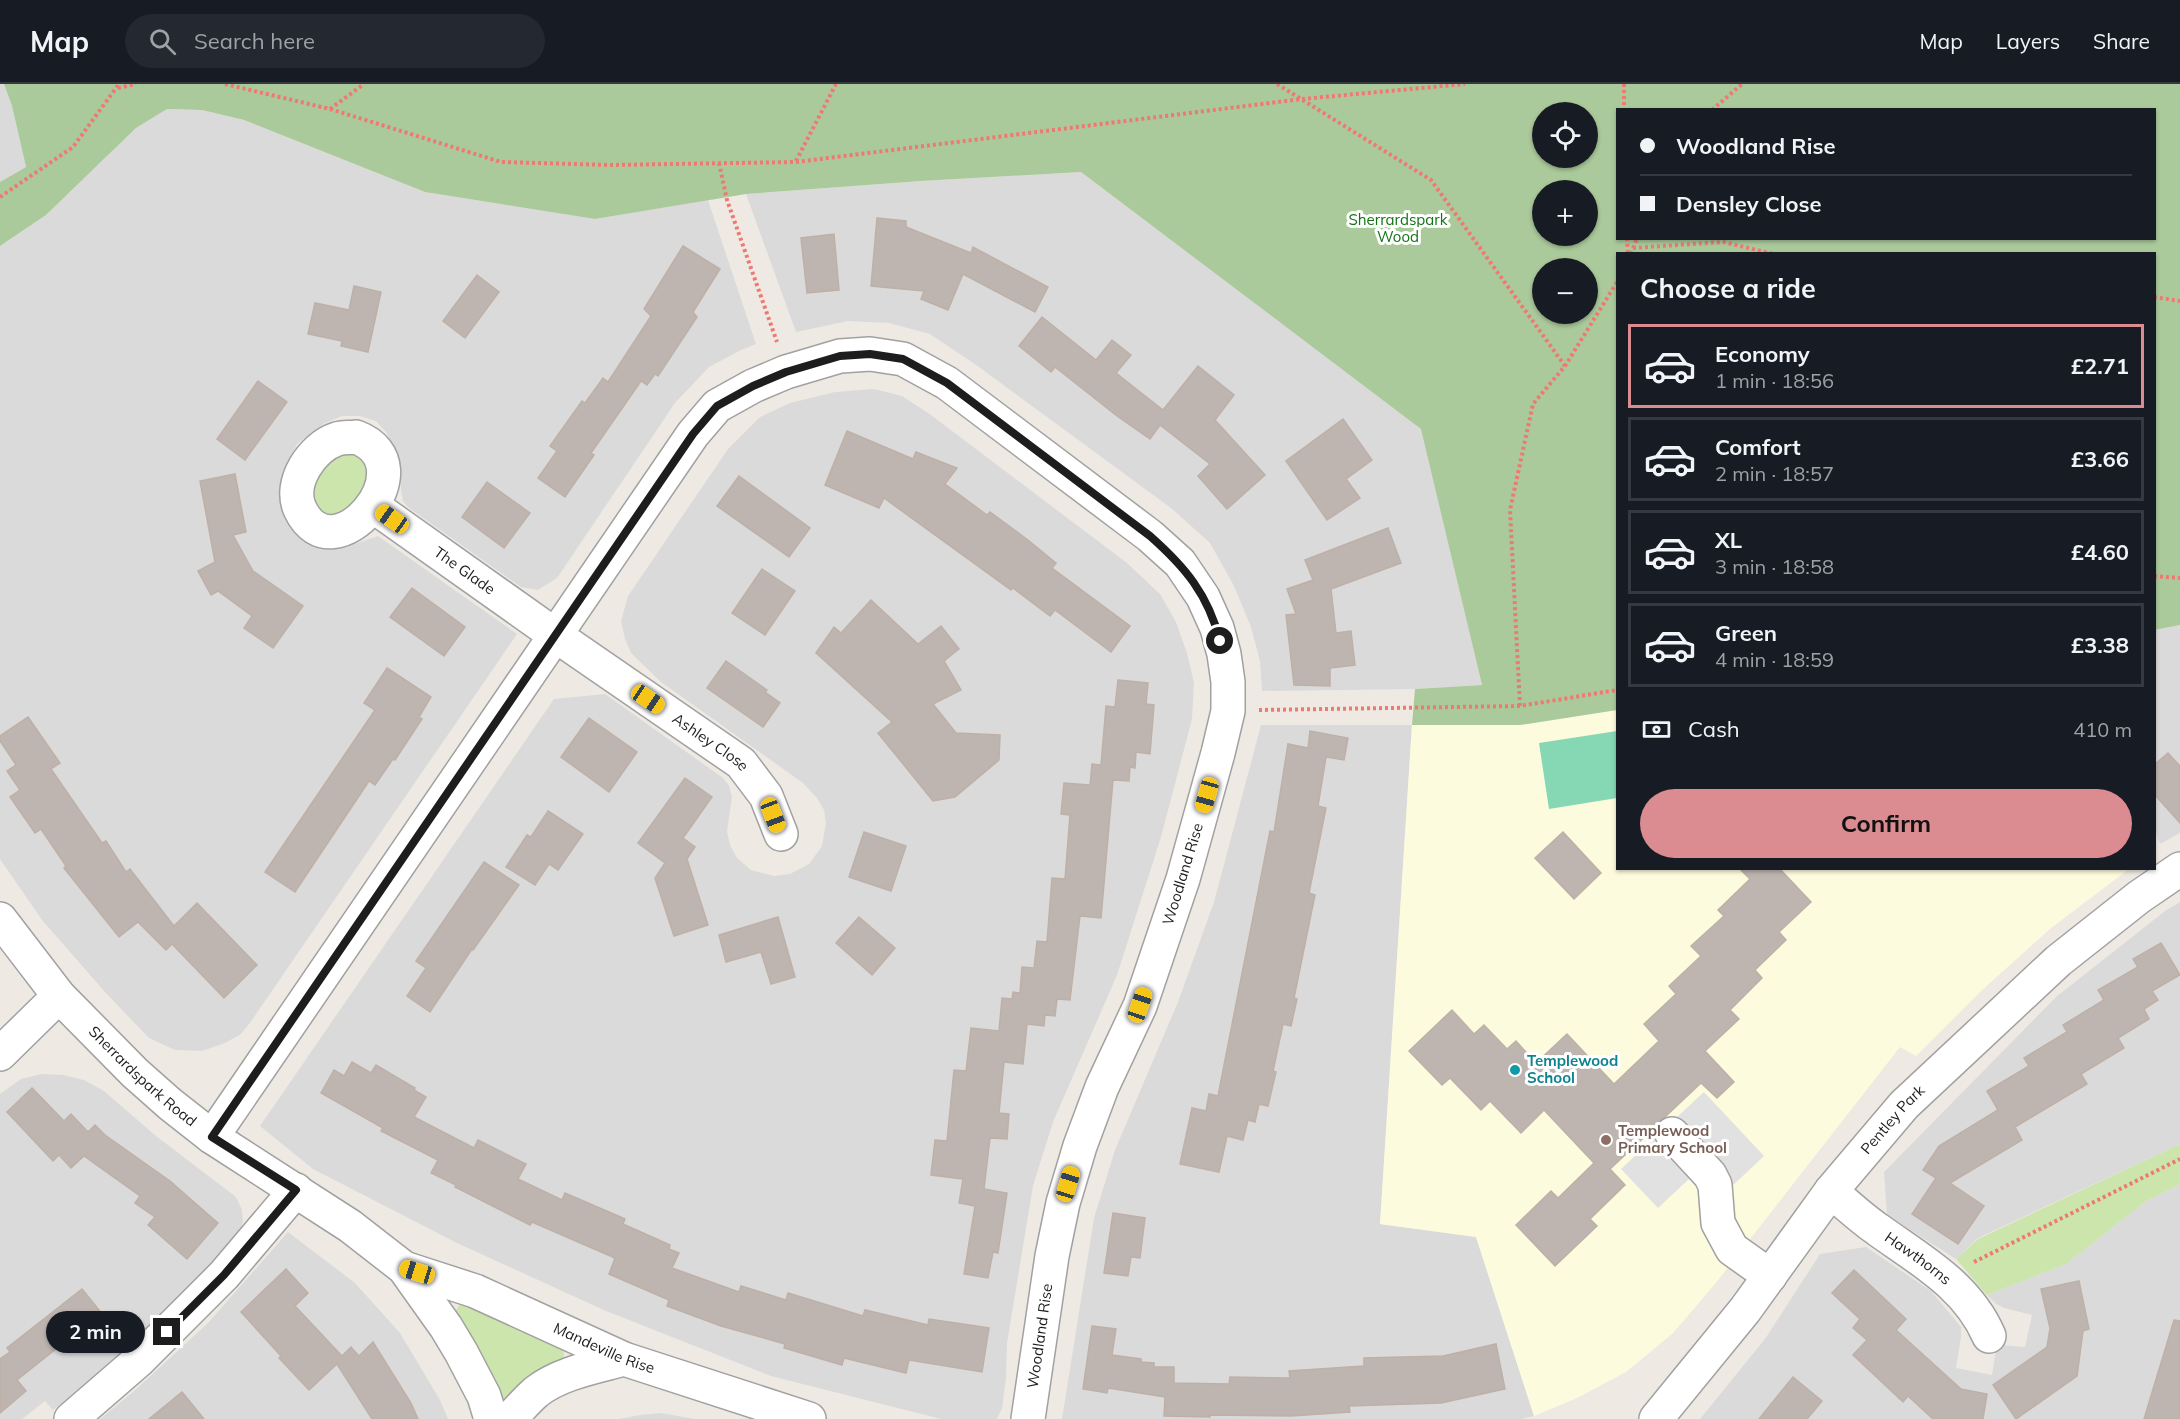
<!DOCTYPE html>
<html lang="en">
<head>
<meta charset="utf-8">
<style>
  :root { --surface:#171b24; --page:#242831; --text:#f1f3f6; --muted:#9ea1a6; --line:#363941; --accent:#da8c91 }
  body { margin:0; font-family:Mulish,sans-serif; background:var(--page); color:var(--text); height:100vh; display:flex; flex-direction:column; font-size:22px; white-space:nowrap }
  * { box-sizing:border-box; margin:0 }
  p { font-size:20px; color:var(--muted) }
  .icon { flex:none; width:33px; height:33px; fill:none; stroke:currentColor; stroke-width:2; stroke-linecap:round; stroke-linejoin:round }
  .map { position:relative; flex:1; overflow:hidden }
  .panel { position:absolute; left:1616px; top:168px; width:540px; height:618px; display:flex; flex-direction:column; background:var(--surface); border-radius:0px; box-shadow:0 2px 4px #0004 }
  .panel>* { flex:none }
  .top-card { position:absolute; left:1616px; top:24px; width:540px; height:132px; border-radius:0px; box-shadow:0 2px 4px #0004; display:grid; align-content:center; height:132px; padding:0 24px; background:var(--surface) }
  .buttons { position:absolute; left:1532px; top:18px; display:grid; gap:12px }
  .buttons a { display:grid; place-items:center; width:66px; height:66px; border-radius:50%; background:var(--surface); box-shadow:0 2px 4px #0004; font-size:30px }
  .end { position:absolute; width:27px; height:27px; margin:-14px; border:8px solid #1d1d1d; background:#fff; box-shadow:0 0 0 3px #fff }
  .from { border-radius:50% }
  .bubble { position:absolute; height:42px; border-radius:21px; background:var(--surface); box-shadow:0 2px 4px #0004; font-size:20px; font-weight:700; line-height:42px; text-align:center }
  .car { position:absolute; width:18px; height:36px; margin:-18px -9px; border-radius:8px; box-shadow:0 0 4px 2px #0007; background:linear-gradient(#f5c518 24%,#345 0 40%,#f5c518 0 76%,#345 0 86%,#f5c518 0) }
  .top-card b { display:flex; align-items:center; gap:21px; height:57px; font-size:22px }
  .top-card b+b { border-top:2px solid var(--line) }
  .top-card i { width:15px; height:15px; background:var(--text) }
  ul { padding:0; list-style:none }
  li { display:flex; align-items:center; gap:18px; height:84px; margin:0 12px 9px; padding:0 12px; border:3px solid var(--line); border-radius:0px }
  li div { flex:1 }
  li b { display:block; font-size:22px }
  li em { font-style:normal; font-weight:700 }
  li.on { border-color:var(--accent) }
  li>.icon { width:54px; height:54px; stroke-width:1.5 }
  h2 { padding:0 24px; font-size:27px; line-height:72px }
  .pay { display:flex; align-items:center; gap:15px; height:66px; padding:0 24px; font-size:22px }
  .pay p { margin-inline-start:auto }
  .action { display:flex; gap:12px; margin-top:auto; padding:12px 24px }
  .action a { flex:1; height:69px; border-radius:36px; background:var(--accent); color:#111; font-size:24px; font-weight:700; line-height:69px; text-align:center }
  header { display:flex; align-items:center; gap:36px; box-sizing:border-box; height:84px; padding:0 30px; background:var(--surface); border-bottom:2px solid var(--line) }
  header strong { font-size:28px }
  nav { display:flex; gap:33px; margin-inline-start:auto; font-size:21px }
  .search { width:420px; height:54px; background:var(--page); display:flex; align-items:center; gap:15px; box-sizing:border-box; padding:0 21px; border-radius:33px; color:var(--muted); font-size:22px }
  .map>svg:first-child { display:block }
  .residential { fill:#dbdada }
  .education { fill:#fdfbdd }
  .grass { fill:#cbe5ac }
  .forest { fill:#abca9b; fill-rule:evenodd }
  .pitch { fill:#86d8b4 }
  .parking { fill:#e1e1e1 }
  .building { fill:#beb5b0; stroke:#beb0a7; stroke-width:1.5 }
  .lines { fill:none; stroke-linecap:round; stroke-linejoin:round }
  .minor-casing { stroke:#a1a1a1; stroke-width:36 }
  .path { stroke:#f07872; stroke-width:4; stroke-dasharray:3 3; stroke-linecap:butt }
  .minor { stroke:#fff; stroke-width:33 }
  .route { stroke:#1d1d1d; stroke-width:8 }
  .culture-dot { fill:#0f9aa8; stroke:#fff; stroke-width:2 }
  .education-dot { fill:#8d6e63; stroke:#fff; stroke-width:2 }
  .labels { text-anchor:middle; stroke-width:6; stroke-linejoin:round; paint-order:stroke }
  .park-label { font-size:15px; fill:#127415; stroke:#fff }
  .street-label { font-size:15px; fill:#1d1d1d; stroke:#fff }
  .culture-label { font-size:15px; font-weight:bold; fill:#0d838f; stroke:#fff; text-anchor:start }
  .education-label { font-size:15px; font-weight:bold; fill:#785e54; stroke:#fff; text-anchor:start }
</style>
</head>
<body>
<header>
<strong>Map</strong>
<div class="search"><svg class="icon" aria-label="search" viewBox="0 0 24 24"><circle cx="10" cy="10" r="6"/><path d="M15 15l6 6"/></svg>Search here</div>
<nav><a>Map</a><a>Layers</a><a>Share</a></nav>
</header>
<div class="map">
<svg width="2180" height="1335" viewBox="0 0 2180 1335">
  <rect width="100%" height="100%" fill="#eeeae3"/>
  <g class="residential">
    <path d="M0,0H4L12,22L26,83L0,98Z"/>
    <path d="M167,25L202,26L244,36L425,108L595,135L708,116L756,260L739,267L709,283L675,319L557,494L538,506L521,503L409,424L403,417L401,405V383L397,370L386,348L376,337L360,332H342L325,339L297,360L282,391L283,407L287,429L295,447L305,457L325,466L340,465L378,452L517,550L252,936L241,950L225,959L202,967L175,966L149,954L105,908L42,836L0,775V162L46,131L136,44Z"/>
    <path d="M1081,88L1422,345L1482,601L1415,605L1262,607L1260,577L1251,543L1234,502L1210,459L1171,424L979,283L930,250L889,239L848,237L796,248L746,110L921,97Z"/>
    <path d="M874,305L902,312L931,331L1127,479L1160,510L1176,538L1187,569L1194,599L1192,635L1161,753L1117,891L1053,1038L1033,1102L1007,1259L1006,1294L1002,1324L997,1335H941L771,1292L606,1227L457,1159L313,1085L260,1042L554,615L605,610L723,694L729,702L732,713L727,747L730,761L737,774L751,786L774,792L790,790L809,780L822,762L826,739L824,726L817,714L803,699L661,598L631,569L625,555L621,537L628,512L728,365L760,333L790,319L835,308Z"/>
    <path d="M2180,541V749L2160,760L2154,743V546Z"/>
    <path d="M1261,641H1412L1380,1140L1476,1153L1534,1332L1521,1335H1062L1094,1134L1115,1066L1178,918L1214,818Z"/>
    <path d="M2180,818V1060L1978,1154L1956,1175L1887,1131L1884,1088L2056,913L2165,827Z"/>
    <path d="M41,990L63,991L84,996L104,1007L156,1052L236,1113L242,1126L243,1138L237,1155L183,1214L84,1303L53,1326L45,1317L22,1335H0V1010L21,995Z"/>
    <path d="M2180,1100V1335H1700L1765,1255L1820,1170L1866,1163L1931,1207L1961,1243V1253L1956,1284L1992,1291L1996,1265L2002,1261L2025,1263L2032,1231L2004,1224L1996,1220L1987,1211L2066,1180L2145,1118Z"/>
    <path d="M288,1148L355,1199L400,1249L440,1316L448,1335H100L133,1308L208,1239Z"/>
    <path d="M661,1329L695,1335H619L640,1331Z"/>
  </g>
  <path class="education" d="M1617,626V784L2129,785L2051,844L1981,907L1916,972L1900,963L1715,1200L1673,1249L1626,1288L1577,1314L1534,1332L1476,1153L1380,1140L1412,641H1520Z"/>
  <g class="grass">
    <path d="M345,362L374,376L367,414L324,438L306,397Z"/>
    <path d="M2180,1060V1100L2145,1118L2066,1180L1987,1211L1956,1175L1978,1155Z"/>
    <path d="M465,1217L560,1259L564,1270L563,1279L510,1315H502L455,1228L459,1221Z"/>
  </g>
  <path class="forest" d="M4,0H2180V541L2154,546V170H1617V626L1520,641H1412L1415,605L1482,601L1421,345L1081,88L921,97L746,110L595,135L425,108L244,36L202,26L167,25L136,44L46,131L0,162V98L26,83L12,22ZM1617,26H2154V154H1617ZM1542,28H1587V74H1542ZM1542,106H1587V152H1542ZM1542,184H1587V230H1542Z"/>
  <path class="pitch" d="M1617,647V714L1549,725L1539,659Z"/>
  <path class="parking" d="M1704,1008L1764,1072L1713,1120L1689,1095L1658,1124L1621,1085Z"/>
  <g class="building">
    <path d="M877,134L906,137V143L971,169L973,163L1048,203L1035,228L963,190L948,226L921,215L924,207L871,202Z"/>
    <path d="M834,150L839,206L807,209L801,154Z"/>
    <path d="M683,162L720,185L693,228L697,233L658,292L655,290L647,301L641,297L591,369L594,371L565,413L538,394L557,367L550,362L582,317L585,319L603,294L608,298L651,232L644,225Z"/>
    <path d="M477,191L499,208L465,254L443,237Z"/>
    <path d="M354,202L381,208L368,268L341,262L342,257L308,250L315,219L349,226Z"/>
    <path d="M1042,233L1096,276L1112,256L1131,271L1116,289L1163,326L1198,282L1234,311L1215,336L1265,391L1227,425L1198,392L1210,380L1160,341L1150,355L1117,332L1055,283L1051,288L1019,262Z"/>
    <path d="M258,297L287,318L245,376L217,355Z"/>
    <path d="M1343,335L1372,376L1346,395L1360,414L1327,436L1286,377Z"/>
    <path d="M847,347L913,375L916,368L957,384L945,400L987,431L990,428L1028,456L1056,479L1052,484L1130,542L1111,568L1055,526L1050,532L1013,504L1011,506L884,414L879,424L825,401Z"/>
    <path d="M235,390L246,448L233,451L253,487L303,522L273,564L244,544L252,532L218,507L211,511L198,487L215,478L200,397Z"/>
    <path d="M739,392L810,444L789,473L717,422Z"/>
    <path d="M487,398L530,429L504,464L462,433Z"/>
    <path d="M1388,444L1401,479L1331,505L1336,549L1351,547L1355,581L1330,584V602L1294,601L1286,531L1296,530L1287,505L1313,496L1305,476Z"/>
    <path d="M762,485L795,507L765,551L732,529Z"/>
    <path d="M412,504L465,543L444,572L390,533Z"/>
    <path d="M871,516L918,560L941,542L959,565L944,577L961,606L933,620L956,649L1000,651L999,676L955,713L933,717L878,649L892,638L816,569L834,543L841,549Z"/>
    <path d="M726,577L767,606L765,608L780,619L763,643L707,604Z"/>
    <path d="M387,584L431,613L419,633L422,635L395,676L393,675L375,701L369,697L295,808L265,788L375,626L364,619Z"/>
    <path d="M1118,596L1148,599L1146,620L1154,621L1150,670L1136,668L1135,684L1130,683L1129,697L1113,696L1101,834L1080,832L1070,916L1057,915L1055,932L1045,931L1044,942L1027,940L1023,980L1004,978L999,1029L1009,1030L1007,1055L990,1054L984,1105L1007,1109L998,1169L993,1168L988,1194L964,1190L975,1122L959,1119L963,1095L931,1091L935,1056L947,1057L954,986L966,987L971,944L999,947L1002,914L1012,915L1013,908L1020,909L1022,883L1034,884L1037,857L1047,858L1052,794L1065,795L1070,731L1061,730L1064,699L1090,701L1092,680L1101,681L1106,622L1115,623Z"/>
    <path d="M28,633L60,679L51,685L102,759L106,757L126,788L130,785L174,842L197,819L257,881L224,914L172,860L166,866L138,838L119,853L64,784L66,782L41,745L35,749L10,713L20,706L7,687L16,681L0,657V652Z"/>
    <path d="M589,634L637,668L609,708L561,673Z"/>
    <path d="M1310,647L1348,654L1344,676L1326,673L1318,722L1326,724L1309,809L1315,811L1294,914L1297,915L1291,942L1283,940L1273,987L1276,988L1268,1022L1259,1020L1255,1038L1248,1036L1243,1056L1227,1052L1219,1088L1180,1080L1192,1024L1206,1027L1209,1010L1218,1012L1270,747L1274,748L1288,660L1308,664Z"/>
    <path d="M2168,669L2180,682V739L2154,710V681Z"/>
    <path d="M685,694L712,713L683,754L695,763L687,775L708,841L674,852L655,794L665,779L638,759Z"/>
    <path d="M548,727L583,750L558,786L549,780L535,801L506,783L527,751L531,753Z"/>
    <path d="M864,748L906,762L891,807L849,793Z"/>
    <path d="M1563,748L1601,789L1574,815L1535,774Z"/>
    <path d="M484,778L519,801L473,866L472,865L430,928L407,912L426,884L416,877Z"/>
    <path d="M1739,784H1779L1811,818L1779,848L1786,856L1755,886L1762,894L1730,926L1739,935L1705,967L1734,998L1717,1014L1701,999L1665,1033L1659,1037L1655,1043L1610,1085L1625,1101L1590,1135L1597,1142L1555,1182L1516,1141L1551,1107L1558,1114L1594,1079L1544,1026L1521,1049L1490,1017L1481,1026L1450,994L1442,1001L1409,967L1452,926L1474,950L1484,941L1507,965L1516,957L1536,979L1567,950L1614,1000L1659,957L1644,940L1676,910L1669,902L1701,872L1691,862L1724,832L1718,826L1750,795Z"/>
    <path d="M778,833L795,893L771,900L761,868L726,878L719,851Z"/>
    <path d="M859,833L895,864L872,891L836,859Z"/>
    <path d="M2161,859L2180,891L2152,907L2158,916L2144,925L2149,935L2118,954L2124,964L2081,990L2087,1000L2015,1043L2022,1056L1950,1099L1984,1122L1958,1160L1912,1130L1936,1094L1923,1086L1939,1062L1998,1026L1987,1007L2029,982L2024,974L2067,948L2063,941L2104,916L2098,906L2138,883L2133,875Z"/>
    <path d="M352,978L371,989L376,981L415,1004L414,1006L426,1013L414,1033L474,1064L478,1056L526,1080L518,1095L562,1116L565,1109L625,1135L623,1140L670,1161L669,1165L679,1169L672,1184L739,1208L741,1202L786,1216L788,1209L863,1232L865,1226L928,1241L929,1235L989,1244L982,1288L909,1276L906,1289L844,1274L842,1281L784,1264L785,1260L721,1242L667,1222L669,1216L609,1190L615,1174L532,1138L530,1141L455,1103L456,1101L431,1089L438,1076L381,1047L383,1044L321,1009L334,986L344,992Z"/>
    <path d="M32,1004L64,1037L71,1030L88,1048L95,1041L105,1051L170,1097L218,1139L187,1175L148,1141L155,1133L135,1119L140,1112L84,1072L71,1084L59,1071L53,1077L7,1028Z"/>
    <path d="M1113,1129L1145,1134L1140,1174L1131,1173L1128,1192L1104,1189Z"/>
    <path d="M286,1185L308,1209L295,1222L342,1272L351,1263L359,1272L373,1258L411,1319L418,1335H372L337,1280L309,1306L279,1274L281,1272L241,1228Z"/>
    <path d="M1854,1186L1906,1235L1896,1246L1961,1305L1987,1310L1983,1335H1933L1908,1312L1903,1318L1853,1271L1867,1256L1853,1244L1860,1235L1832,1209Z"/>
    <path d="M2079,1197L2089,1245L2083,1247L2077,1292L2016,1335L1993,1301L2047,1263L2050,1244L2041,1205Z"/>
    <path d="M82,1205L107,1236L72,1264L66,1257L17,1296L26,1307L0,1329V1275L10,1268L7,1264Z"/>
    <path d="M2174,1236L2180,1237V1335H2144Z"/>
    <path d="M1092,1242L1116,1245L1112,1271L1141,1275V1278L1154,1279V1283H1174V1299L1229,1300L1230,1293L1290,1294L1289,1287L1364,1282V1274L1443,1272L1496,1260L1505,1305L1441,1319L1349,1322L1350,1328L1291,1332L1210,1331V1333L1164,1332L1165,1313L1108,1304L1107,1309L1083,1305Z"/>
    <path d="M1793,1293L1822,1317L1807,1335H1759Z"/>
    <path d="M182,1308L204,1335H149Z"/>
  </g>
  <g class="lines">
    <g class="minor-casing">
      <g id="minor">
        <path d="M356,353C431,381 333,496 300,425C288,399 312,363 337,355C343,353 350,354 356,353Z"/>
        <path id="s1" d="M373,422L555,551L741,679L766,712L781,750"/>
        <path id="s2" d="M0,835L59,912L135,989L170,1020L212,1053L350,1142L404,1184L446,1243L461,1268L484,1312L491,1335"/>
        <path d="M0,970L59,912"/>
        <path d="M1672,1050L1710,1091L1715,1101L1718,1139L1732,1165L1770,1192"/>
        <path d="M212,1053L693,350L717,322L753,302L786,288L840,272L870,270L903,275L947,299L1150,452L1180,479L1203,513L1217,544L1224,570L1228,598V627L1218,669L1183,795L1140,922L1102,1003L1080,1062L1063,1119L1052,1172L1028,1335"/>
        <path id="s3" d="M1831,1107C1846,1120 1861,1134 1877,1145C1920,1176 1967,1201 1989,1252"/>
        <path id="s4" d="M404,1184L475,1207L624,1275L809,1335"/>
        <path d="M71,1335L138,1277L224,1191L296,1106"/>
        <path d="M510,1335C518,1326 527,1316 536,1308C560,1289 595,1283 624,1275"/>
        <path id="s5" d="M1656,1335L1745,1226L1831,1107L1904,1021L2058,877L2139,813L2180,785"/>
      </g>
    </g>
    <g class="path">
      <path d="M225,0L330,25L501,78L611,81L796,78L1302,15L1465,0"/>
      <path d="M1277,0L1431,96L1565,282"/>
      <path d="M1624,0V26"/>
      <path d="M118,4L136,0"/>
      <path d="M330,25L364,0"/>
      <path d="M1712,26L1742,0"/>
      <path d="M796,77L836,0"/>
      <path d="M719,79L727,116L777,258"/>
      <path d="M0,113L73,63L119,0"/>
      <path d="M1627,154L1628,170"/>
      <path d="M1633,164L1723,158L1774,170"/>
      <path d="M1631,170L1637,154"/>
      <path d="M2154,213L2180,217"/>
      <path d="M2154,492L2180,494"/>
      <path d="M1520,622L1510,426L1533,320L1565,282L1617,198"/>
      <path d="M1259,626L1520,622L1617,606"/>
      <path d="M1974,1178L2180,1075"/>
    </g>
    <use href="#minor" class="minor"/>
  </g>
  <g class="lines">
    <path class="route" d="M167,1248L224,1191L296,1106L212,1053L693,350L717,322L753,302L786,288L840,272L870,270L903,275L947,299L1150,452C1185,483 1208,510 1220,557"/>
  </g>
  <circle class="culture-dot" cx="1515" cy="986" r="6"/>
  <circle class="education-dot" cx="1606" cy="1056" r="6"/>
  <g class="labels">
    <g class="park-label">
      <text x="1398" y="141">Sherrardspark<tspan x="1398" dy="17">Wood</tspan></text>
    </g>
    <g class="street-label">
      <text dy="5" stroke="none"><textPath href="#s1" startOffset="112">The Glade</textPath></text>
      <text dy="5" stroke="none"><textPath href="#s1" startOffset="412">Ashley Close</textPath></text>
      <text transform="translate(1183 790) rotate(-73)" y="5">Woodland Rise</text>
      <text dy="5" stroke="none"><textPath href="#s2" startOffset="213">Sherrardspark Road</textPath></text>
      <text dy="5" stroke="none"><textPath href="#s5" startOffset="382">Pentley Park</textPath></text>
      <text dy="5" stroke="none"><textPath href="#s3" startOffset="110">Hawthorns</textPath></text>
      <text transform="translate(1040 1252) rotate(-82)" y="5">Woodland Rise</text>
      <text dy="5" stroke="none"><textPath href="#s4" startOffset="216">Mandeville Rise</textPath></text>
    </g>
    <g class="culture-label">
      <text x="1527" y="982">Templewood<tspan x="1527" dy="17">School</tspan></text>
    </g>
    <g class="education-label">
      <text x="1618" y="1052">Templewood<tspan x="1618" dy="17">Primary School</tspan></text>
    </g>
  </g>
</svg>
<div class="buttons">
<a><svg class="icon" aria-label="locate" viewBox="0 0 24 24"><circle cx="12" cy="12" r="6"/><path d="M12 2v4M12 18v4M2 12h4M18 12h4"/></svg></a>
<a>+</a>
<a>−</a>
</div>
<i class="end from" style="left:1220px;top:557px"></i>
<i class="end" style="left:167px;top:1248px"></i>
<div class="bubble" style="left:46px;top:1227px;width:99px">2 min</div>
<i class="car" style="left:392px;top:435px;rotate:305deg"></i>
<i class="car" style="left:648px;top:615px;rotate:124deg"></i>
<i class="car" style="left:1207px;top:711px;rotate:196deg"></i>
<i class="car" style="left:773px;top:731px;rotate:159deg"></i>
<i class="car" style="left:1140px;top:921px;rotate:19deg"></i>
<i class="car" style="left:1068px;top:1100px;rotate:17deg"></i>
<i class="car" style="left:417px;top:1188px;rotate:287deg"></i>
<div class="top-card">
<b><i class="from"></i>Woodland Rise</b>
<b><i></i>Densley Close</b>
</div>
<section class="panel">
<h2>Choose a ride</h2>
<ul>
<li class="on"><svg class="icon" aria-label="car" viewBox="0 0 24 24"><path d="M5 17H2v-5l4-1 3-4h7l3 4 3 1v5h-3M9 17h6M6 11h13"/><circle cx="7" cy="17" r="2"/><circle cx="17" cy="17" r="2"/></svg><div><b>Economy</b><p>1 min · 18:56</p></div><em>£2.71</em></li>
<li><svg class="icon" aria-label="car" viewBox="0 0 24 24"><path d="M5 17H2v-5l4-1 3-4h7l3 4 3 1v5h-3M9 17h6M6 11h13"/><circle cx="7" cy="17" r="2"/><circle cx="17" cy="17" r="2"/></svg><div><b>Comfort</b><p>2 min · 18:57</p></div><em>£3.66</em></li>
<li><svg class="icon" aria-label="car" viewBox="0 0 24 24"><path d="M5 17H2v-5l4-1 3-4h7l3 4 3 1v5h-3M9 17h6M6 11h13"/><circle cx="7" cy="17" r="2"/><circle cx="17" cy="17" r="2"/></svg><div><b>XL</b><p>3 min · 18:58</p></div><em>£4.60</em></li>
<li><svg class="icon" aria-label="car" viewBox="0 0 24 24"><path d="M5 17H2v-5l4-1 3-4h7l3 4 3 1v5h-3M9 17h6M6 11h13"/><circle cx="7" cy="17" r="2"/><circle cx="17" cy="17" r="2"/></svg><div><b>Green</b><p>4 min · 18:59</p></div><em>£3.38</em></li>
</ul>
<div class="pay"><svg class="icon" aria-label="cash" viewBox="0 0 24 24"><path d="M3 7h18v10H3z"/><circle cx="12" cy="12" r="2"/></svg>Cash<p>410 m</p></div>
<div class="action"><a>Confirm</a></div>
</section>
</div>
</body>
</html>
